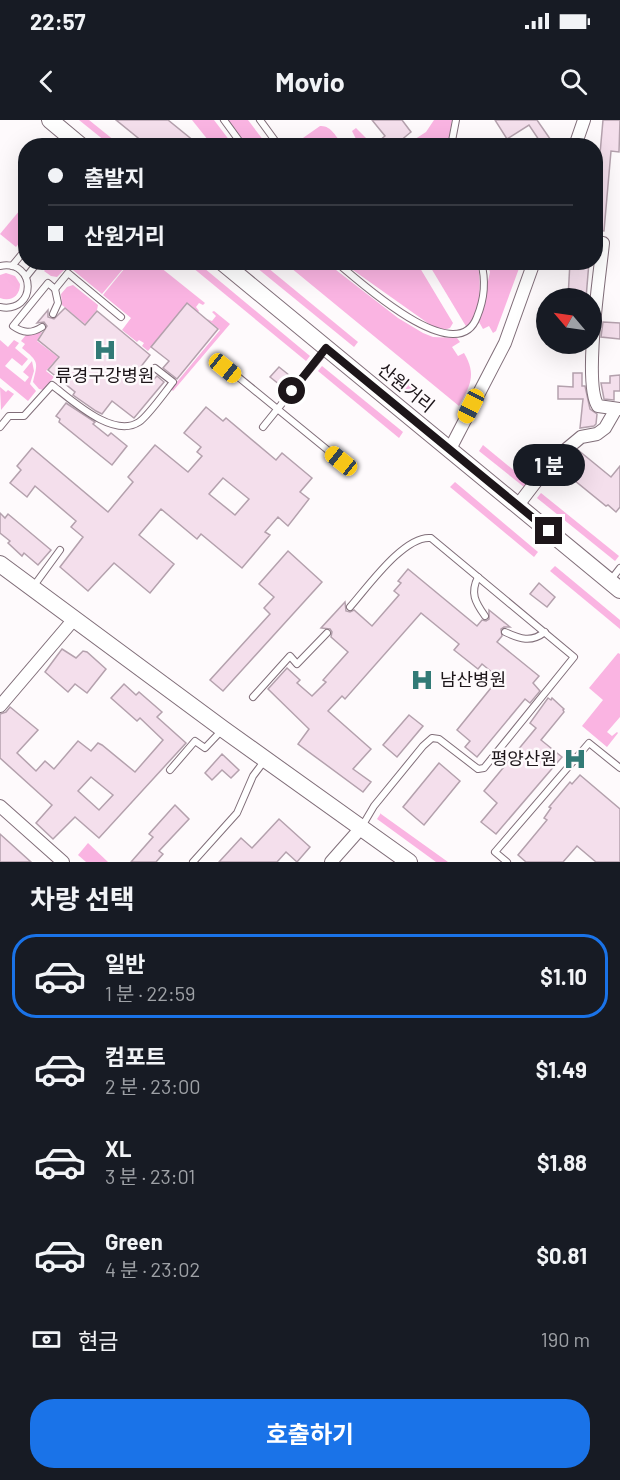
<!DOCTYPE html>
<html lang="ko">
<head>
<meta charset="utf-8">
<style>
  :root { --surface:#171b24; --page:#242831; --text:#f1f3f6; --muted:#9ea1a6; --line:#363941; --accent:#1a73e8 }
  body { margin:0; font-family:Barlow,"Noto Sans KR",sans-serif; background:var(--page); color:var(--text); height:100vh; display:flex; flex-direction:column; font-size:22px; white-space:nowrap }
  * { box-sizing:border-box; margin:0 }
  p { font-size:20px; color:var(--muted) }
  .icon { flex:none; width:33px; height:33px; fill:none; stroke:currentColor; stroke-width:2; stroke-linecap:round; stroke-linejoin:round }
  .map { position:relative; height:742px; overflow:hidden }
  .details { display:flex; flex-direction:column; background:var(--surface); flex:1 }
  .details>* { flex:none }
  .top-card { position:absolute; left:18px; top:18px; width:585px; height:132px; border-radius:24px; box-shadow:0 6px 24px #0002; display:grid; align-content:center; height:132px; padding:0 30px; background:var(--surface) }
  .needle { width:39px; rotate:299deg }
  .buttons { position:absolute; left:536px; top:168px; display:grid; gap:12px }
  .buttons a { display:grid; place-items:center; width:66px; height:66px; border-radius:50%; background:var(--surface); box-shadow:0 6px 24px #0002; font-size:30px }
  .end { position:absolute; width:27px; height:27px; margin:-14px; border:8px solid #1d161a; background:#fff; box-shadow:0 0 0 3px #fff }
  .from { border-radius:50% }
  .bubble { position:absolute; height:42px; border-radius:21px; background:var(--surface); box-shadow:0 6px 24px #0002; font-size:20px; font-weight:700; line-height:42px; text-align:center }
  .car { position:absolute; width:18px; height:36px; margin:-18px -9px; border-radius:8px; box-shadow:0 0 4px 2px #0007; background:linear-gradient(#f5c518 24%,#345 0 40%,#f5c518 0 76%,#345 0 86%,#f5c518 0) }
  .top-card b { display:flex; align-items:center; gap:21px; height:57px; font-size:22px }
  .top-card b+b { border-top:2px solid var(--line) }
  .top-card i { width:15px; height:15px; background:var(--text) }
  ul { padding:0; list-style:none }
  li { display:flex; align-items:center; gap:18px; height:84px; margin:0 12px 9px; padding:0 18px; border:3px solid transparent; border-radius:24px }
  li div { flex:1 }
  li b { display:block; font-size:22px }
  li em { font-style:normal; font-weight:700 }
  li.current { border-color:var(--accent) }
  li>.icon { width:54px; height:54px; stroke-width:1.5 }
  h2 { padding:0 30px; font-size:27px; line-height:72px }
  .pay { display:flex; align-items:center; gap:15px; height:66px; padding:0 30px; font-size:22px }
  .pay p { margin-inline-start:auto }
  .primary-button { display:flex; gap:12px; margin-top:auto; padding:12px 30px }
  .primary-button a { flex:1; height:69px; border-radius:24px; background:var(--accent); color:#fff; font-size:24px; font-weight:700; line-height:69px; text-align:center }
  .status { display:flex; justify-content:space-between; align-items:center; height:42px; padding:0 30px; background:var(--surface); direction:ltr }
  .status svg { height:16px; fill:currentColor }
  header { display:flex; justify-content:space-between; align-items:center; height:78px; padding:0 30px; background:var(--surface); font-size:27px; font-weight:700 }
  .map>svg:first-child { display:block }
  .green { fill:#fab4e2 }
  .building { fill:#f4dfec; stroke:#b4a1ad; stroke-width:1.5; fill-rule:evenodd }
  .lines { fill:none; stroke-linecap:round; stroke-linejoin:round }
  .lane-casing { stroke:#806e79; stroke-width:8 }
  .street-casing { stroke:#806e79; stroke-width:14 }
  .secondary-casing { stroke:#806e79; stroke-width:18 }
  .lane { stroke:#fff; stroke-width:6 }
  .street { stroke:#fff; stroke-width:12 }
  .secondary { stroke:#fff; stroke-width:16 }
  .route { stroke:#1d161a; stroke-width:8 }
  .labels { text-anchor:middle; stroke-width:5; stroke-linejoin:round; paint-order:stroke }
  .poi-label { font-size:18px; fill:#1d161a; stroke:#fefafc }
  .street-label { font-size:18px; fill:#1d161a; stroke:#fefafc }
</style>
</head>
<body>
<div class="status"><b>22:57</b><svg viewBox="0 0 49 12"><path d="M0 12V9h3v3zM5 12V6h3v6zM10 12V3h3v9zM15 12V0h3v12zM26 1h20v11H26zM47 4h2v5h-2z"/></svg></div>
<header><svg class="icon" aria-label="back" viewBox="0 0 24 24"><path d="M15 5l-7 7 7 7"/></svg>Movio<svg class="icon" aria-label="search" viewBox="0 0 24 24"><circle cx="10" cy="10" r="6"/><path d="M15 15l6 6"/></svg></header>
<div class="map">
<svg width="620" height="742" viewBox="0 0 620 742">
  <rect width="100%" height="100%" fill="#fefafc"/>
  <g class="green">
    <path d="M79,0H89L120,25H110Z"/>
    <path d="M192,0H214L233,25H212Z"/>
    <path d="M228,0H248L267,25H247Z"/>
    <path d="M434,0H452L448,25H406L426,12Z"/>
    <path d="M320,6C331,5 336,17 343,25H293Z"/>
    <path d="M356,8L373,25H359L352,11Z"/>
    <path d="M25,84V116L16,127L0,114Z"/>
    <path d="M51,143V142L128,143L102,174L68,146L57,157L51,156L44,151Z"/>
    <path d="M129,143H155L205,183L203,185L199,183L196,187L199,191L198,192L187,183L148,231L142,226L144,223L139,220L137,222L122,210L131,198L103,175Z"/>
    <path d="M187,143H198L310,236L306,241Z"/>
    <path d="M251,143H262L358,222L354,227Z"/>
    <path d="M285,143H327L398,198L423,213L433,217L457,218L460,222L452,227L458,236L464,233C477,255 470,266 459,286Z"/>
    <path d="M343,143H417L453,203L450,208C441,211 436,209 429,204Z"/>
    <path d="M428,143H477C482,159 481,196 467,208Z"/>
    <path d="M487,143H521L496,211L493,213L489,206L483,209L479,202L490,152Z"/>
    <path d="M6,153L15,156L20,164C20,176 11,182 0,178V155Z"/>
    <path d="M73,165L98,185L97,190L85,204L62,185L61,174L67,167Z"/>
    <path d="M214,191L230,204L173,271L171,269L220,210L207,199L212,201L216,196L212,192Z"/>
    <path d="M42,212L37,221L58,237L46,251L54,257L43,270L39,269L33,262C38,242 39,242 22,228L25,224L21,221L26,215Z"/>
    <path d="M0,220L8,227L14,220L19,223L15,228L28,239L22,246L12,238L5,246L25,262L29,257L23,252L32,241L34,251L30,264L36,271L28,281L0,258Z"/>
    <path d="M322,246L403,312L399,318L318,251Z"/>
    <path d="M390,248L433,284L429,289L386,253Z"/>
    <path d="M0,267L6,272L8,270L14,274L1,290Z"/>
    <path d="M483,325L528,362L524,367L479,331Z"/>
    <path d="M455,362L538,432L534,437L450,367Z"/>
    <path d="M541,373L619,436L615,441L537,378Z"/>
    <path d="M555,446L620,500V509L550,451Z"/>
    <path d="M618,533L620,534V597L607,612L612,616L617,612L618,613L607,627L582,606L603,580L589,568Z"/>
    <path d="M381,693V694L448,742H436L377,699Z"/>
    <path d="M88,723L108,742H86L78,735Z"/>
  </g>
  <g class="building">
    <path d="M116,0H168L200,26H148Z"/>
    <path d="M372,0H402L411,12L394,26H385L380,20L385,16Z"/>
    <path d="M495,0H537L555,26H543L529,5L507,19Z"/>
    <path d="M603,0H620L619,32L611,31L604,111L596,110V45H599Z"/>
    <path d="M570,142H589L586,178H568Z"/>
    <path d="M187,183L218,209L177,259L163,248L169,241L151,227Z"/>
    <path d="M65,188L85,205L97,191L150,235L139,249L153,260L157,256L164,262L134,298L112,281L102,294L96,291L73,275L75,272L48,250L59,237L38,220L47,206L44,202L37,203L48,190V197L54,199Z"/>
    <path d="M603,202L620,203V219L601,217Z"/>
    <path d="M279,247L294,259L285,269L270,257Z"/>
    <path d="M573,253H582V266H585L590,289L597,294L596,304L594,306L580,308L583,279H558V266L573,267Z"/>
    <path d="M620,255V271H614V280L604,279L601,263H610V256Z"/>
    <path d="M66,283L95,302L93,304L108,316L111,313L127,326L112,345L59,302L60,299L56,296Z"/>
    <path d="M206,287L223,301L226,298L276,340L282,333L312,358L300,372L309,379L288,406L278,397L265,412L270,415L242,448L201,414L197,419L161,389L139,415L174,444L150,473L114,443L88,471L60,447L83,417L71,407L76,401L35,366L27,377L10,363L21,350L17,346L32,328L108,392L133,362L128,357L155,325L188,352L202,336L197,332L201,327L184,313ZM223,358L249,379L235,395L209,374Z"/>
    <path d="M578,330L611,357L620,346V387L616,392L608,385L606,386L558,347Z"/>
    <path d="M0,393L5,398L8,394L51,430L38,445L24,433L22,436L8,423L10,421L0,413Z"/>
    <path d="M288,431L322,462L223,571L210,560L270,494L264,488L274,477L259,464Z"/>
    <path d="M408,449L477,506L482,500L486,501L489,499V490L510,507H504L501,509L502,516L497,522L539,556L533,563L540,571L530,583L525,579L477,637L465,627L470,621L457,610L499,558L482,544L478,549L454,530L459,524L421,493L345,579L342,576L328,591L371,629L353,649L371,662L363,672L298,624L309,609L268,569L287,548L300,560L297,563L312,576L326,562L323,560L348,532L331,517L332,512L330,509L321,508L345,482L346,491L350,492L354,490L372,506L399,475L394,471L401,463L398,461Z"/>
    <path d="M539,463L555,477L547,487L530,474Z"/>
    <path d="M62,529L76,538L83,531L87,532L106,549L87,573L75,564L68,572L45,552Z"/>
    <path d="M124,564L136,575L139,572L162,592L157,597L186,623L99,718L75,697L53,719L36,703L52,685L0,638V594L6,592L10,587L38,610L17,633L36,651L45,641L54,649L78,621L91,631L98,623L102,625L135,652L163,620L140,598L137,601L111,578ZM91,657L113,675L99,690L78,671Z"/>
    <path d="M548,578L551,580L552,578L564,589L563,590L564,592L541,620L562,637L496,714L481,702L497,683L484,671L536,608L530,603Z"/>
    <path d="M409,595L423,606L397,637L383,625Z"/>
    <path d="M222,634L239,650L231,658L222,650L212,660L205,653Z"/>
    <path d="M439,643L460,661L424,705L403,687Z"/>
    <path d="M580,655L620,689V742H596L577,726L563,742H526L518,735L547,700L544,698L551,688L549,687L570,662L572,664Z"/>
    <path d="M175,685L189,699L159,731L163,734L156,742H131L153,717L149,714Z"/>
    <path d="M279,699L310,727L297,742L286,732L277,742H219L241,718L252,728Z"/>
    <path d="M0,714L10,723L31,742H0Z"/>
  </g>
  <g class="lines">
    <g class="lane-casing">
      <g id="lane">
        <path d="M224,0L243,26"/>
        <path d="M260,0L279,26"/>
        <path d="M451,26L456,0"/>
        <path d="M336,142C359,161 457,251 477,197C484,180 486,160 481,142"/>
        <path d="M0,146C37,139 37,194 0,187"/>
        <path d="M12,146L26,129"/>
        <path d="M26,157L38,142"/>
        <path d="M53,194L58,183L55,169"/>
        <path d="M42,207C31,214 23,213 13,206L48,163L55,169L68,153L121,197"/>
        <path d="M226,247L341,341"/>
        <path d="M0,307L9,296H24L52,265C72,280 113,319 139,302C148,296 165,272 173,262L155,248"/>
        <path d="M263,307L326,229"/>
        <path d="M478,457C470,473 475,482 485,496"/>
        <path d="M610,461L620,448"/>
        <path d="M33,467L60,430"/>
        <path d="M350,487C367,468 404,415 431,418L574,537L484,648L478,649L439,619L432,618L423,626L374,686L361,708"/>
        <path d="M505,512C520,519 531,523 545,512"/>
        <path d="M253,577L290,536L297,544L327,513"/>
        <path d="M170,650L195,621L205,628L223,609"/>
        <path d="M193,742L237,693L253,656L265,640"/>
        <path d="M507,742L495,732L589,623L620,648"/>
      </g>
    </g>
    <g class="street-casing">
      <g id="street">
        <path d="M575,26L584,0"/>
        <path d="M603,123C600,154 583,264 598,286L620,289"/>
        <path d="M450,329L505,223L534,142"/>
        <path d="M518,385L551,342L581,317L597,314L605,308L616,289"/>
        <path d="M0,586L75,498"/>
        <path d="M0,686L63,742"/>
        <path d="M331,742L361,708"/>
      </g>
    </g>
    <g class="secondary-casing">
      <g id="secondary">
        <path d="M50,0L81,26"/>
        <path d="M222,142L620,470"/>
        <path d="M0,444L223,609L409,742"/>
      </g>
    </g>
    <use href="#lane" class="lane"/>
    <use href="#street" class="street"/>
    <use href="#secondary" class="secondary"/>
  </g>
  <g class="lines">
    <path class="route" d="M292,271L326,228L549,411"/>
  </g>
  <defs>
    <g id="hospital-bare" transform="scale(1.8)"><path d="M-5-5h3v3.5h4V-5h3V5h-3V1.5h-4V5h-3Z" fill="#327a76" stroke="#fefafc" stroke-width="2.5" paint-order="stroke"/></g>
  </defs>
  <g fill-rule="evenodd">
    <use href="#hospital-bare" x="105" y="230"/>
    <use href="#hospital-bare" x="422" y="560"/>
    <use href="#hospital-bare" x="575" y="639"/>
  </g>
  <g class="labels">
    <g class="poi-label">
      <text x="105" y="262">류경구강병원</text>
      <text x="440" y="566" text-anchor="start">남산병원</text>
      <text x="557" y="645" text-anchor="end">평양산원</text>
    </g>
    <g class="street-label">
      <text transform="translate(406 268) rotate(39)" y="6">산원거리</text>
    </g>
  </g>
</svg>
<div class="buttons">
<a><svg class="needle" viewBox="-14 -14 28 28"><path d="M0-13l5 13h-10z" fill="#e53935"/><path d="M0 13l5-13h-10z" fill="#9ea1a6"/></svg></a>
</div>
<i class="end from" style="left:292px;top:271px"></i>
<i class="end" style="left:549px;top:411px"></i>
<div class="bubble" style="left:513px;top:324px;width:72px">1 분</div>
<i class="car" style="left:225px;top:248px;rotate:129deg"></i>
<i class="car" style="left:471px;top:286px;rotate:207deg"></i>
<i class="car" style="left:341px;top:341px;rotate:309deg"></i>
<div class="top-card">
<b><i class="from"></i>출발지</b>
<b><i></i>산원거리</b>
</div>
</div>
<section class="details">
<h2>차량 선택</h2>
<ul>
<li class="current"><svg class="icon" aria-label="car" viewBox="0 0 24 24"><path d="M5 17H2v-5l4-1 3-4h7l3 4 3 1v5h-3M9 17h6M6 11h13"/><circle cx="7" cy="17" r="2"/><circle cx="17" cy="17" r="2"/></svg><div><b>일반</b><p>1 분 · 22:59</p></div><em>$1.10</em></li>
<li><svg class="icon" aria-label="car" viewBox="0 0 24 24"><path d="M5 17H2v-5l4-1 3-4h7l3 4 3 1v5h-3M9 17h6M6 11h13"/><circle cx="7" cy="17" r="2"/><circle cx="17" cy="17" r="2"/></svg><div><b>컴포트</b><p>2 분 · 23:00</p></div><em>$1.49</em></li>
<li><svg class="icon" aria-label="car" viewBox="0 0 24 24"><path d="M5 17H2v-5l4-1 3-4h7l3 4 3 1v5h-3M9 17h6M6 11h13"/><circle cx="7" cy="17" r="2"/><circle cx="17" cy="17" r="2"/></svg><div><b>XL</b><p>3 분 · 23:01</p></div><em>$1.88</em></li>
<li><svg class="icon" aria-label="car" viewBox="0 0 24 24"><path d="M5 17H2v-5l4-1 3-4h7l3 4 3 1v5h-3M9 17h6M6 11h13"/><circle cx="7" cy="17" r="2"/><circle cx="17" cy="17" r="2"/></svg><div><b>Green</b><p>4 분 · 23:02</p></div><em>$0.81</em></li>
</ul>
<div class="pay"><svg class="icon" aria-label="cash" viewBox="0 0 24 24"><path d="M3 7h18v10H3z"/><circle cx="12" cy="12" r="2"/></svg>현금<p>190 m</p></div>
<div class="primary-button"><a>호출하기</a></div>
</section>
</body>
</html>
